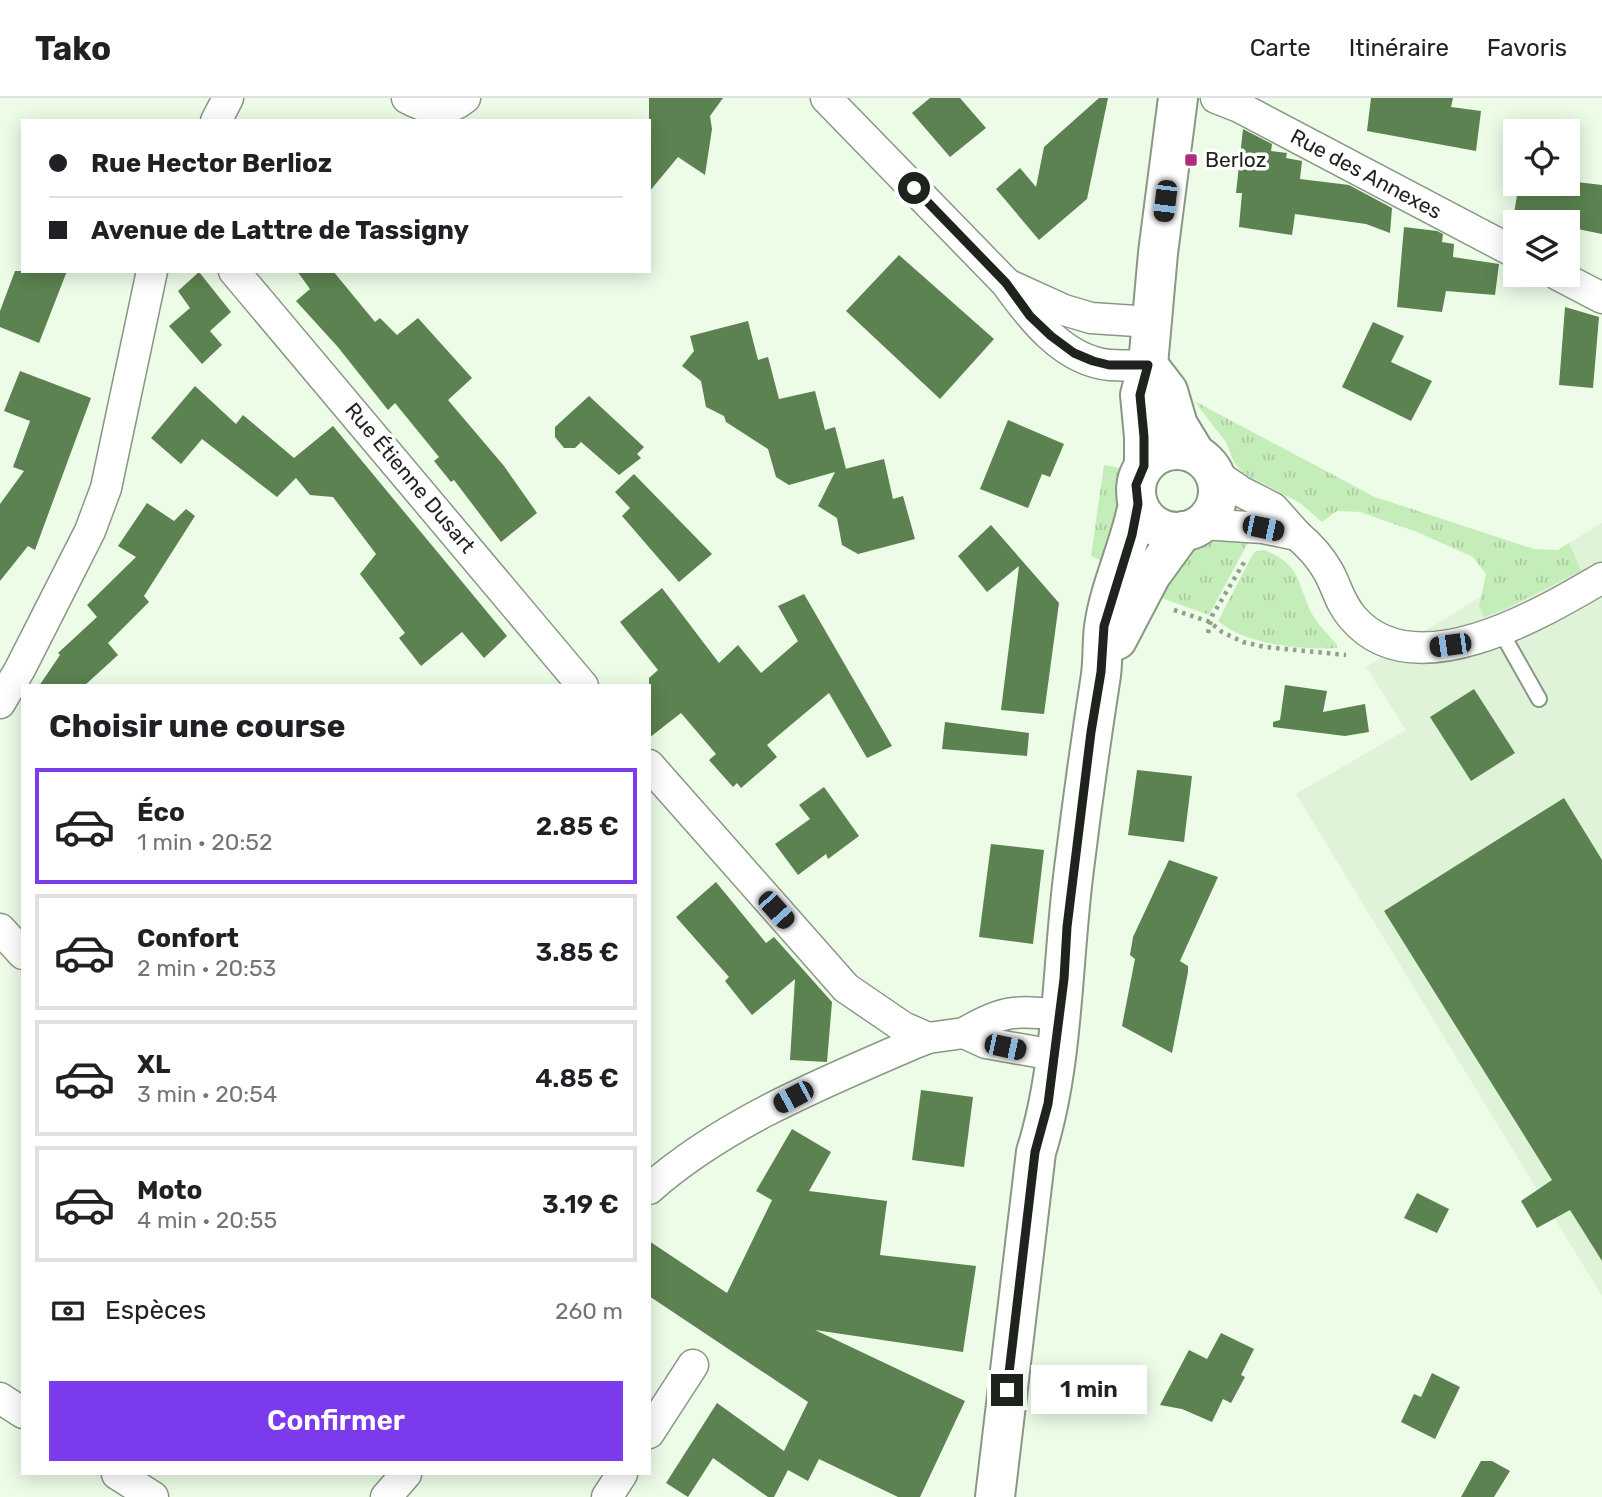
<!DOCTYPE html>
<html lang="fr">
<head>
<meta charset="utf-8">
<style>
  :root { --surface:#fff; --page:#f6f6f6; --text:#202124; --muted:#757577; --line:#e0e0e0; --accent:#7c3aed }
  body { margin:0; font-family:Rubik,sans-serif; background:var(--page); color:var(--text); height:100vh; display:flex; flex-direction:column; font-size:26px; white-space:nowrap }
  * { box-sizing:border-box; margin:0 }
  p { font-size:23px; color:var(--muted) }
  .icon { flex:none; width:38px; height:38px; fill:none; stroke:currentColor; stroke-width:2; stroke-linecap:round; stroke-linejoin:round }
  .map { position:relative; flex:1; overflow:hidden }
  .drawer { position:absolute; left:21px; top:586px; width:630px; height:791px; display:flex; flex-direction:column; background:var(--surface); border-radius:0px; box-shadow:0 4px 18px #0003 }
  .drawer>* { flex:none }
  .guide { position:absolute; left:21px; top:21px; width:630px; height:154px; border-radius:0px; box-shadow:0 4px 18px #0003; display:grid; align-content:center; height:154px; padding:0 28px; background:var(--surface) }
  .fabs { position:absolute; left:1503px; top:21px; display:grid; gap:14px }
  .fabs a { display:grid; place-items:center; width:77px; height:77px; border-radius:0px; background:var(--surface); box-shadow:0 4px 18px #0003; font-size:35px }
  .end { position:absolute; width:32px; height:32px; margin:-16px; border:9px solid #1e241d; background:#fff; box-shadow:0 0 0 4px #fff }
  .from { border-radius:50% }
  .bubble { position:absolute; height:49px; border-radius:0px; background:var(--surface); box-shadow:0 4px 18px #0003; font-size:23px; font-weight:600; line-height:49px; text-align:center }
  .car { position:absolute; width:21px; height:42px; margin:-21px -10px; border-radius:9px; box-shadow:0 0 5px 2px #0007; background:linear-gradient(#222 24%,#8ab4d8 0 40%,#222 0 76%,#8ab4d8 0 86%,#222 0) }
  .guide b { display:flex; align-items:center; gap:24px; height:66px; font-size:26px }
  .guide b+b { border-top:2px solid var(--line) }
  .guide i { width:18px; height:18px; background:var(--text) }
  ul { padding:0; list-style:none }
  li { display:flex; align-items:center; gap:21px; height:116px; margin:0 14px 10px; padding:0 14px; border:4px solid var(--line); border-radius:0px }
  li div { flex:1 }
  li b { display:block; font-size:26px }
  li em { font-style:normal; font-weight:600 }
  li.selected { border-color:var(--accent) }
  li>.icon { width:63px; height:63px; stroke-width:1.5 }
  h2 { padding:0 28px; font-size:32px; line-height:84px }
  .pay { display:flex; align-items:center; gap:18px; height:77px; padding:0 28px; font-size:26px }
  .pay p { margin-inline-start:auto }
  .action { display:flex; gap:14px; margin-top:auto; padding:14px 28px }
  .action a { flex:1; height:80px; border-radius:0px; background:var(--accent); color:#fff; font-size:28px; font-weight:600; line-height:80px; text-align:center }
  header { display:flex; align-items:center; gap:42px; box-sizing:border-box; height:98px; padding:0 35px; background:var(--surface); border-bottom:2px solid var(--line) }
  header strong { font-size:33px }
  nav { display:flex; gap:38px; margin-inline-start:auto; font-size:24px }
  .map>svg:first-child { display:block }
  .built { fill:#def3d8 }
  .grass { fill:url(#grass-tufts) }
  .building { fill:#5b8250 }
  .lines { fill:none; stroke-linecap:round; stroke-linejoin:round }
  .lane-casing { stroke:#899785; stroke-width:18 }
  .street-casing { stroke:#899785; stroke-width:33 }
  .secondary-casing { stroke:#899785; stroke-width:42 }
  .path { stroke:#929e8f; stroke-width:4.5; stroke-dasharray:3.5 5; stroke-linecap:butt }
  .lane { stroke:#fff; stroke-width:14 }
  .street { stroke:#fff; stroke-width:30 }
  .secondary { stroke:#fff; stroke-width:38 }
  .route { stroke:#1e241d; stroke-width:9 }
  .poi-dot { fill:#ae2e7a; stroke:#fff; stroke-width:2.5 }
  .labels { text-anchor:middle; stroke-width:7; stroke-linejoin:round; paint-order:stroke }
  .poi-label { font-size:21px; fill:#1e241d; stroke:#fff; text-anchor:start }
  .street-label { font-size:21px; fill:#1e241d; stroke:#fff }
</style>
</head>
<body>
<header>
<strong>Tako</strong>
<nav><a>Carte</a><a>Itinéraire</a><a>Favoris</a></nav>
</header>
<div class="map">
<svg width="1602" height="1399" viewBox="0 0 1602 1399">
  <defs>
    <pattern id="grass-tufts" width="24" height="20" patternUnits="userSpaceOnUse" patternTransform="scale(1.75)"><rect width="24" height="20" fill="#c5edb9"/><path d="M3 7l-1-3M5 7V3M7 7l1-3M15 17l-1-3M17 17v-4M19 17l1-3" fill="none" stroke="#a9cb9f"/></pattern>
  </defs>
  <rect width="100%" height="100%" fill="#ecfce7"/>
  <path class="built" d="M1602,425V1198L1296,696L1406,632L1366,569Z"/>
  <g class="grass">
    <path d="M1194,303L1375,399L1534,451L1558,452L1569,445L1581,473L1507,510L1484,519L1479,508L1486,476L1473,459L1417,434L1360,414L1337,413L1322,424L1300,405L1243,375L1234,364L1226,344Z"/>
    <path d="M1104,367L1120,370L1116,399L1118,416L1109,466L1091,458Z"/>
    <path d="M1242,440L1250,441L1209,517L1156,498L1187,455L1214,444Z"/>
    <path d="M1264,452C1305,467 1297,492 1315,521C1321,530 1330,538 1337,547V550C1301,552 1246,547 1218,523L1253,456L1256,453Z"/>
  </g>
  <g class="building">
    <path d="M649,0H723L710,18L712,31L705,77L678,59L649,94Z"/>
    <path d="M930,0H960L986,30L950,59L912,15Z"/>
    <path d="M1099,0H1108L1087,101L1039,142L996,91L1020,70L1036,89L1044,49Z"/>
    <path d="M1371,0H1453L1451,9L1481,13L1476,53L1367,33Z"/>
    <path d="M1243,31L1272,46L1271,53L1287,55L1286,60L1302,63L1300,81L1349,87L1392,110L1390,135L1366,126L1295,116L1292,137L1239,129L1242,95H1236Z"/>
    <path d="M1568,83L1602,87V136L1568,129V124H1535L1513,121L1519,86H1568Z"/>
    <path d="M1404,129L1437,133L1443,136L1442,144L1454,146L1453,159L1499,166L1495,197L1446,193L1442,214L1397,209Z"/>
    <path d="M899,157L994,241L940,301L846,213Z"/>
    <path d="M15,173H67L39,245L0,229V213Z"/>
    <path d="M297,173H333L375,224L380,220L397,237L418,220L472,280L448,302L504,368L537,415L501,444L454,382L451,384L434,363L439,359L395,305L388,312L337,248L296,203L310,191Z"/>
    <path d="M199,174L231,214L210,233L222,247L202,266L169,228L190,210L178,193Z"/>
    <path d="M1565,209L1599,219L1593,290L1559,287Z"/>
    <path d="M748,223L758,262L768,259L779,301L815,293L825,332L835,329L846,371L841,372L884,361L893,401L903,398L915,441L858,456L842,447L837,420L818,408L835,374L789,387L776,379L768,351L726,324L724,318L706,309L701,283L682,268L694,253L690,238Z"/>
    <path d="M1373,224L1404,238L1391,264L1432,283L1411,323L1342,289Z"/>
    <path d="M20,273L91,300L35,452L28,448L0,483V406L24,373L13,369L30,323L4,313Z"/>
    <path d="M195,288L236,326L243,317L294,360L333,328L507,538L484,560L462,534L421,568L399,540L405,535L360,476L376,456L333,399L310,397L296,380L277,399L202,341L181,366L151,340Z"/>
    <path d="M589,298L644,349L637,356L641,360L619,377L581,344L575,350H564L555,339V329Z"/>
    <path d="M1008,322L1064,346L1050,379L1042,376L1028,410L980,391Z"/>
    <path d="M634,376L712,456L679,484L622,418L630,410L615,394Z"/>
    <path d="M147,405L174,423L186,411L195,418L144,498L149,504L108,545L118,557L84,588H39L60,557L58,555L97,519L87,507L136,459L118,448Z"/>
    <path d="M991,427L1059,505L1044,616L1001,612L1019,468L987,494L958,458Z"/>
    <path d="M662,490L719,565L738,547L761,575L798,543L778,508L804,496L892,648L867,660L829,595L767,647L777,659L741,690L737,685L733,689L709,662L716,656L681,615L649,640V580L658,572L620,524Z"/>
    <path d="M1285,587L1327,593L1323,614L1365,606L1369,634L1345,638L1273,629V624L1280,622Z"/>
    <path d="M1474,591L1515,655L1471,683L1430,619Z"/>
    <path d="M945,624L1029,635L1027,658L942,651Z"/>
    <path d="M1137,672L1192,678L1184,744L1128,737Z"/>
    <path d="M824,689L859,738L828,761L826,756L798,777L775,746L810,721L799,707Z"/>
    <path d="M1564,700L1602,762V1163L1570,1112L1537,1130L1521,1103L1552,1082L1384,813Z"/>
    <path d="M991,746L1044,752L1033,846L979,839Z"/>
    <path d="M1169,762L1218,779L1180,863L1188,868V874L1172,955L1122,928L1135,861L1130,857L1133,839Z"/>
    <path d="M716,784L766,845L774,839L832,904L827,964L790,962L795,881L752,917L725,883L729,879L676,819Z"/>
    <path d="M921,992L973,999L964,1069L912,1062Z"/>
    <path d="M792,1031L831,1054L809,1093L887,1103L880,1157L976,1168L963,1254L815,1232L965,1303L920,1399H898L819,1361L808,1383L788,1372L774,1399H768L713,1360L688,1399L666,1385L717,1305L784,1353L808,1304L649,1198V1143L727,1195L772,1102L756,1093Z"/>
    <path d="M1417,1095L1449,1111L1437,1135L1404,1120Z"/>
    <path d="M1221,1235L1254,1251L1241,1277L1245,1279L1231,1305L1223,1301L1212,1324L1182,1311L1160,1307L1189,1252L1207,1261Z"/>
    <path d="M1432,1275L1460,1289L1435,1341L1401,1324L1414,1296L1421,1299Z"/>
    <path d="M1481,1363H1492L1510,1373L1494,1399H1461Z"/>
  </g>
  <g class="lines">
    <g class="lane-casing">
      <path id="lane" d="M1500,532L1539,601"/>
    </g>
    <g class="street-casing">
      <g id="street">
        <path d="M407,0C427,11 446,16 465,0"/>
        <path d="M826,0L1006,185C1031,220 1064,263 1110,267C1123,268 1136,267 1148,267"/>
        <path d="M1216,0L1239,9L1516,155"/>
        <path d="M216,23L228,0"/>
        <path d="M234,173L583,588"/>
        <path d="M1558,177L1602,200"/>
        <path d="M1009,187L1064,212L1091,220L1151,224"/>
        <path d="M1202,426L1263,430L1297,437L1273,410L1240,393L1215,376"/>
        <path d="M1297,437C1309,447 1320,459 1328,473C1338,491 1339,504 1353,520C1414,591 1539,517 1602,480"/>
        <path d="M0,605L20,571L90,433L106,390L152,173"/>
        <path d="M649,667L846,890L903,929L928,940"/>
        <path d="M0,831L23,856"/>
        <path d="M1054,957L986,945L964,935C1003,912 1015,912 1059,917"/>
        <path d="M649,1091C725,1024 823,985 915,945L928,940L964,935"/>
        <path d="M0,1300L23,1315"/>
        <path d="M649,1335L693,1267"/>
        <path d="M117,1376L153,1399"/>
        <path d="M386,1399L406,1376"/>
        <path d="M607,1399L622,1376"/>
      </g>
    </g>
    <g class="secondary-casing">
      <g id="secondary">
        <path d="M1148,267L1168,293L1178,327L1195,355"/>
        <circle cx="1177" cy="393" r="41"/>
        <path d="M1144,368V339L1140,297L1148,267L1158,155L1178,0"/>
        <path d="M1117,542L1151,477L1183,433"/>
        <path d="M995,1399L1036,1054C1064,966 1062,863 1074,771C1082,706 1091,641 1101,577C1103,561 1102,545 1104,529C1110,487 1130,448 1138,406"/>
      </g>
    </g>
    <g class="path">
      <path d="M1174,512L1210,524L1222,534L1243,544L1265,549L1346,557"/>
      <path d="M1208,535L1212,518L1246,461"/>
    </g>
    <use href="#lane" class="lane"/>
    <use href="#street" class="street"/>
    <use href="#secondary" class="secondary"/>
  </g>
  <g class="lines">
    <path class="route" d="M914,90L1006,185L1030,218L1051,238L1074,255L1093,263L1109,267H1148L1140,297L1144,339V368L1136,387L1138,406L1132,437L1104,528L1101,574L1091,634L1067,829L1064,881L1048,1006L1035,1054L1007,1292"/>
  </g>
  <rect class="poi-dot" x="1184" y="55" width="14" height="14" rx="3.5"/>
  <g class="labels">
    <g class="poi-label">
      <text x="1205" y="69">Berloz</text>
    </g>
    <g class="street-label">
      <text transform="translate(1366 76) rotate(28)" y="7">Rue des Annexes</text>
      <text transform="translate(410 380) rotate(50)" y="7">Rue Étienne Dusart</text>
    </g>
  </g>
</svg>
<div class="fabs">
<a><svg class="icon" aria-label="locate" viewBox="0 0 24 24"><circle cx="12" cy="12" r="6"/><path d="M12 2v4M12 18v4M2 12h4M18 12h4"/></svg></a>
<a><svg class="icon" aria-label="layers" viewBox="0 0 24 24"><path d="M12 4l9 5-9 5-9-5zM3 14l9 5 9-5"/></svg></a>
</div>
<i class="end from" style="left:914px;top:90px"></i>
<i class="end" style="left:1007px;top:1292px"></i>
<div class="bubble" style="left:1031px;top:1267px;width:116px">1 min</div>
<i class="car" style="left:1165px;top:103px;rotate:187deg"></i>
<i class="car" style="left:1263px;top:430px;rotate:102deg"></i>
<i class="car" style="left:1450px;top:547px;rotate:262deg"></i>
<i class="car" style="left:776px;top:812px;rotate:138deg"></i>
<i class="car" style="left:1005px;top:949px;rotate:102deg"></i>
<i class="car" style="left:793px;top:999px;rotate:242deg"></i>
<div class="guide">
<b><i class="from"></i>Rue Hector Berlioz</b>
<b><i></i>Avenue de Lattre de Tassigny</b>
</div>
<section class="drawer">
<h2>Choisir une course</h2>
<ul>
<li class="selected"><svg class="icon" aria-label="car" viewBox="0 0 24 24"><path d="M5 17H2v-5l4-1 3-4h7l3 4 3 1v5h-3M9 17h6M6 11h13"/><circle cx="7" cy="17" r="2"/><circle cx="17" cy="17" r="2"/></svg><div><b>Éco</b><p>1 min · 20:52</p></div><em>2.85 €</em></li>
<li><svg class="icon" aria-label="car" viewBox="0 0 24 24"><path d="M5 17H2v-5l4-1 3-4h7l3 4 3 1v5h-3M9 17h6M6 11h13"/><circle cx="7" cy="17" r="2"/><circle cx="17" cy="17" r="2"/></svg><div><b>Confort</b><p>2 min · 20:53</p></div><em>3.85 €</em></li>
<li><svg class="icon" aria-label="car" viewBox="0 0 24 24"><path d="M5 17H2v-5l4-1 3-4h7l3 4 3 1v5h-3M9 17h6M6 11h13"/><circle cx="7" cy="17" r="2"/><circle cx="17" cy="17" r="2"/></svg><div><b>XL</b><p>3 min · 20:54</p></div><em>4.85 €</em></li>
<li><svg class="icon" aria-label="car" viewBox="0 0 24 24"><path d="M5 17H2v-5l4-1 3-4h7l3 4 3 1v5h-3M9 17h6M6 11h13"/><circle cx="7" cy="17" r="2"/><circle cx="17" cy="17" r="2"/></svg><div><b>Moto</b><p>4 min · 20:55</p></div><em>3.19 €</em></li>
</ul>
<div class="pay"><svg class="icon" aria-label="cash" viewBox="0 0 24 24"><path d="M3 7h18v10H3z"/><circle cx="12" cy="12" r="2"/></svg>Espèces<p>260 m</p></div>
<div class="action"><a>Confirmer</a></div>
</section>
</div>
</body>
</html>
